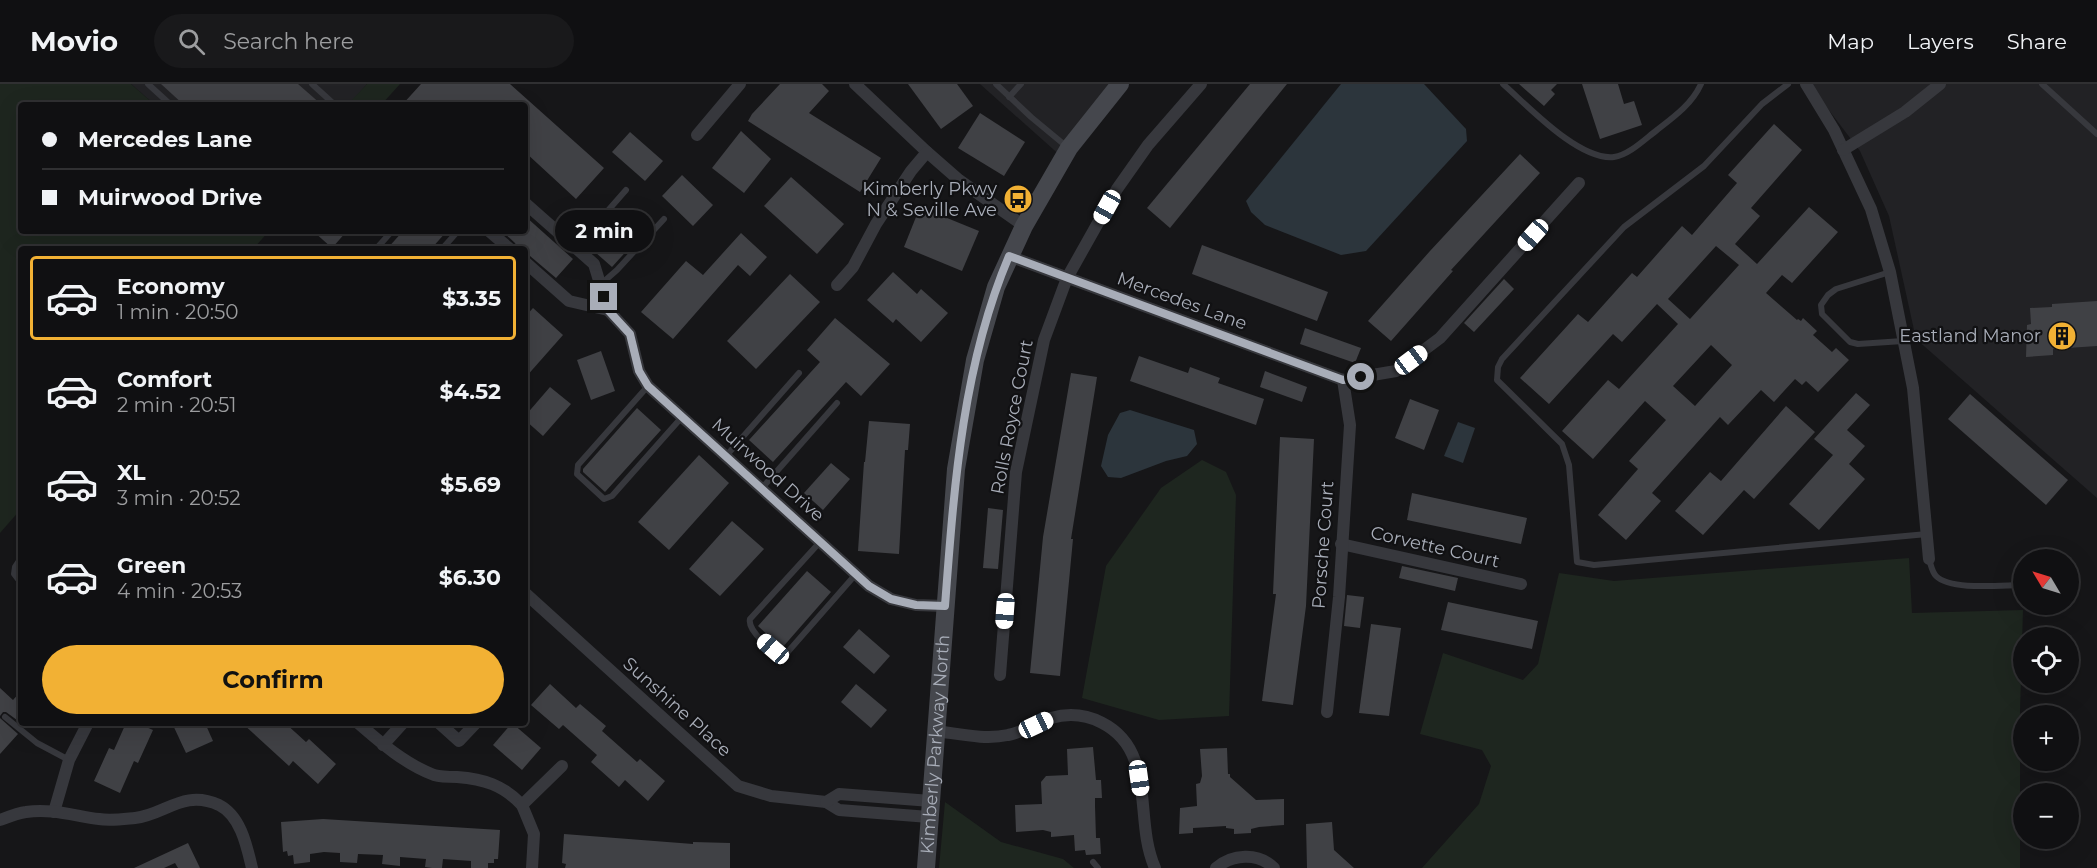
<!DOCTYPE html>
<html lang="en">
<head>
<meta charset="utf-8">
<style>
  :root { --surface:#101012; --page:#19191b; --text:#f1f3f6; --muted:#9c9d9f; --line:#303032; --accent:#f2b134 }
  body { margin:0; font-family:Montserrat,sans-serif; background:var(--page); color:var(--text); height:100vh; display:flex; flex-direction:column; font-size:22px; white-space:nowrap }
  * { box-sizing:border-box; margin:0 }
  p { font-size:20px; color:var(--muted) }
  .icon { flex:none; width:33px; height:33px; fill:none; stroke:currentColor; stroke-width:2; stroke-linecap:round; stroke-linejoin:round }
  .map { position:relative; flex:1; overflow:hidden }
  .drawer { position:absolute; left:18px; top:162px; width:510px; height:480px; display:flex; flex-direction:column; background:var(--surface); border-radius:6px; box-shadow:0 6px 24px #0002,0 0 0 2px var(--line) }
  .drawer>* { flex:none }
  .top-card { position:absolute; left:18px; top:18px; width:510px; height:132px; border-radius:6px; box-shadow:0 6px 24px #0002,0 0 0 2px var(--line); display:grid; align-content:center; height:132px; padding:0 24px; background:var(--surface) }
  .needle { width:39px; rotate:308deg }
  .controls { position:absolute; left:2013px; top:465px; display:grid; gap:12px }
  .controls a { display:grid; place-items:center; width:66px; height:66px; border-radius:50%; background:var(--surface); box-shadow:0 6px 24px #0002,0 0 0 2px var(--line); font-size:30px }
  .end { position:absolute; width:27px; height:27px; margin:-14px; border:8px solid #a8adb8; background:#111; box-shadow:0 0 0 3px #111 }
  .from { border-radius:50% }
  .bubble { position:absolute; height:42px; border-radius:21px; background:var(--surface); box-shadow:0 6px 24px #0002,0 0 0 2px var(--line); font-size:20px; font-weight:700; line-height:42px; text-align:center }
  .car { position:absolute; width:18px; height:36px; margin:-18px -9px; border-radius:8px; box-shadow:0 0 4px 2px #0007; background:linear-gradient(#fff 24%,#345 0 40%,#fff 0 76%,#345 0 86%,#fff 0) }
  .top-card b { display:flex; align-items:center; gap:21px; height:57px; font-size:22px }
  .top-card b+b { border-top:2px solid var(--line) }
  .top-card i { width:15px; height:15px; background:var(--text) }
  ul { padding:10px 0 0; list-style:none }
  li { display:flex; align-items:center; gap:18px; height:84px; margin:0 12px 9px; padding:0 12px; border:3px solid transparent; border-radius:6px }
  li div { flex:1 }
  li b { display:block; font-size:22px }
  li em { font-style:normal; font-weight:700 }
  li.selected { border-color:var(--accent) }
  li>.icon { width:54px; height:54px; stroke-width:1.5 }
  .button { display:flex; gap:12px; margin-top:auto; padding:12px 24px }
  .button a { flex:1; height:69px; border-radius:36px; background:var(--accent); color:#111; font-size:24px; font-weight:700; line-height:69px; text-align:center }
  header { display:flex; align-items:center; gap:36px; box-sizing:border-box; height:84px; padding:0 30px; background:var(--surface); border-bottom:2px solid var(--line) }
  header strong { font-size:28px }
  nav { display:flex; gap:33px; margin-inline-start:auto; font-size:21px }
  .search { width:420px; height:54px; background:var(--page); display:flex; align-items:center; gap:15px; box-sizing:border-box; padding:0 21px; border-radius:33px; color:var(--muted); font-size:22px }
  .map>svg:first-child { display:block }
  .built { fill:#222225 }
  .green { fill:#1e261f }
  .water { fill:#2c353c }
  .building { fill:#404145; fill-rule:evenodd }
  .lines { fill:none; stroke-linecap:round; stroke-linejoin:round }
  .lane { stroke:#37383d; stroke-width:6 }
  .street { stroke:#37383d; stroke-width:12 }
  .secondary { stroke:#45474d; stroke-width:18 }
  .route { stroke:#a8adb8; stroke-width:8 }
  .labels { text-anchor:middle; stroke-width:4.5; stroke-linejoin:round; paint-order:stroke }
  .poi-label { font-size:18px; fill:#a8adb8; stroke:#111113; text-anchor:end }
  .street-label { font-size:18px; fill:#a8adb8; stroke:#111113 }
</style>
</head>
<body>
<header>
<strong>Movio</strong>
<div class="search"><svg class="icon" aria-label="search" viewBox="0 0 24 24"><circle cx="10" cy="10" r="6"/><path d="M15 15l6 6"/></svg>Search here</div>
<nav><a>Map</a><a>Layers</a><a>Share</a></nav>
</header>
<div class="map">
<svg width="2097" height="784" viewBox="0 0 2097 784">
  <rect width="100%" height="100%" fill="#161618"/>
  <g class="built">
    <path d="M131,0H367L352,17L355,21H155Z"/>
    <path d="M980,0H1119L1063,74Z"/>
    <path d="M1809,0H2097V414L1916,255L1889,132L1860,67Z"/>
  </g>
  <g class="green">
    <path d="M0,0H131L155,21H21V147H269L253,165H21V425L0,449Z"/>
    <path d="M367,0H400L381,21H355L351,17Z"/>
    <path d="M1202,376L1226,388L1236,411L1229,632L1159,636L1082,614L1106,482L1161,404Z"/>
    <path d="M1909,474L1912,529L2023,526L2020,628V784H1422L1479,720L1491,682L1482,666L1420,650L1443,569L1523,596L1538,580L1559,489L1614,497Z"/>
    <path d="M945,718L1001,758L1063,775L1074,784H939Z"/>
  </g>
  <g class="water">
    <path d="M1341,0H1424L1466,45L1467,57L1366,167L1341,171L1265,141L1251,128L1246,117Z"/>
    <path d="M1130,326L1194,346L1197,360L1187,372L1166,377L1121,394L1108,393L1101,382L1108,351L1120,329Z"/>
    <path d="M1458,338L1475,344L1463,379L1444,372Z"/>
  </g>
  <g class="building">
    <path d="M161,0H298L322,21H184Z"/>
    <path d="M421,0H510L604,84L576,115L525,68V21H402Z"/>
    <path d="M780,0H822L829,7L809,29L881,74L860,108L748,37L752,30Z"/>
    <path d="M908,0H957L973,22L941,45Z"/>
    <path d="M1250,0H1287L1170,144L1147,124Z"/>
    <path d="M1519,0H1557L1551,6L1555,10L1544,22Z"/>
    <path d="M1582,0H1618L1624,20L1634,17L1642,41L1600,55Z"/>
    <path d="M980,29L1025,58L1004,92L958,64Z"/>
    <path d="M1774,40L1802,66L1751,124L1760,132L1735,160L1757,180L1809,123L1838,148L1792,199L1782,191L1766,209L1797,236L1798,235L1801,237L1803,234L1817,247L1813,251L1832,268L1836,264L1849,276L1818,308L1806,297L1802,301L1795,295L1774,318L1761,306L1728,341L1720,333L1652,409L1661,417L1626,456L1598,431L1638,385L1629,377L1666,336L1645,317L1593,375L1562,347L1608,296L1619,305L1678,240L1657,220L1622,258L1613,250L1549,320L1520,294L1578,230L1588,238L1632,189L1637,193L1682,142L1692,151L1737,99L1728,91ZM1716,162L1739,181L1690,235L1668,215ZM1711,261L1732,281L1695,322L1673,302Z"/>
    <path d="M741,47L771,75L744,109L712,84Z"/>
    <path d="M630,48L663,77L645,97L612,68Z"/>
    <path d="M1520,70L1540,89L1451,186L1453,187L1391,257L1368,237L1430,167Z"/>
    <path d="M682,91L713,121L693,142L662,112Z"/>
    <path d="M791,93L844,140L817,170L764,122Z"/>
    <path d="M920,123L979,147L962,187L904,163Z"/>
    <path d="M525,132L573,175L556,194L530,172L525,170V165H518L515,159L502,147H525Z"/>
    <path d="M606,139L631,162L612,183L587,161Z"/>
    <path d="M313,147H347L332,164Z"/>
    <path d="M403,147H447L431,165H387Z"/>
    <path d="M741,149L767,173L750,192L738,181L673,255L641,228L686,177L703,191Z"/>
    <path d="M1202,161L1328,208L1317,237L1192,190Z"/>
    <path d="M893,188L917,210L921,205L948,229L921,258L896,235L893,239L867,216Z"/>
    <path d="M790,190L820,218L756,285L727,257Z"/>
    <path d="M1504,195L1514,205L1474,248L1464,239Z"/>
    <path d="M2097,217V262L2053,265V271L2026,273L2027,241L2031,240L2030,224L2052,223V220Z"/>
    <path d="M533,224L563,251L525,294V233Z"/>
    <path d="M835,234L890,280L861,312L846,298L773,378L749,356L820,278L807,266Z"/>
    <path d="M1305,244L1361,264L1355,279L1300,260Z"/>
    <path d="M601,267L615,307L591,316L577,276Z"/>
    <path d="M1139,272L1188,289L1190,283L1220,294L1218,299L1264,315L1256,341L1130,297Z"/>
    <path d="M1265,287L1307,303L1302,318L1260,303Z"/>
    <path d="M1071,289L1097,293L1071,455H1073L1060,592L1030,589L1043,453Z"/>
    <path d="M550,303L571,320L543,352L525,336V332Z"/>
    <path d="M1856,309L1870,321L1847,346L1865,362L1849,380L1865,395L1819,446L1789,420L1833,371L1814,355Z"/>
    <path d="M1970,310L2068,396L2046,421L1948,335Z"/>
    <path d="M1410,315L1439,326L1424,366L1395,354Z"/>
    <path d="M1786,322L1815,348L1754,415L1744,406L1703,451L1675,427L1710,388L1721,397Z"/>
    <path d="M637,324L661,346L605,408L583,388V385Z"/>
    <path d="M869,337L910,340L908,366H905L899,470L858,467L864,378H865Z"/>
    <path d="M1280,353L1314,355L1306,522L1293,621L1262,617L1276,510H1273Z"/>
    <path d="M699,371L729,399L669,466L638,438Z"/>
    <path d="M831,379L850,395L823,426L804,409Z"/>
    <path d="M1412,409L1527,434L1521,460L1407,436Z"/>
    <path d="M988,424L1003,426L998,485L983,484Z"/>
    <path d="M732,437L764,465L720,512L689,485Z"/>
    <path d="M1402,482L1458,494L1455,507L1399,494Z"/>
    <path d="M807,487L831,508L782,564L758,542Z"/>
    <path d="M1347,511L1364,513L1360,544L1344,542Z"/>
    <path d="M1448,518L1538,537L1532,565L1441,546Z"/>
    <path d="M1371,540L1401,544L1389,632L1359,629Z"/>
    <path d="M859,545L890,572L874,590L843,563Z"/>
    <path d="M550,600L576,624L580,620L606,642L602,647L637,678L640,675L665,697L648,717L625,696L619,703L591,678L597,671L563,641L559,645L531,621Z"/>
    <path d="M856,600L887,626L871,644L841,618Z"/>
    <path d="M0,604L13,616L21,607V639L6,628H3L0,632Z"/>
    <path d="M0,634L18,650L0,670Z"/>
    <path d="M126,639H137L153,646L138,679L134,677L120,709L94,697L109,664L114,666Z"/>
    <path d="M172,639H205L213,657L186,669Z"/>
    <path d="M242,639H285L306,658L309,655L336,680L318,700L293,677L289,682Z"/>
    <path d="M512,639L541,664L522,686L493,661Z"/>
    <path d="M1093,663L1096,696H1101L1102,714H1095V722L1096,754H1100L1101,770L1086,771L1085,766L1075,767L1074,751L1051,753V748L1043,746L1016,748L1015,721L1042,720L1041,698L1046,692L1068,691L1067,665Z"/>
    <path d="M1227,664L1228,690H1230V693L1256,716L1284,715V741L1259,743L1251,745V749L1234,750V745L1226,744V742L1193,744V749L1179,750L1180,724L1197,722L1196,700L1200,699L1202,692L1200,665Z"/>
    <path d="M323,735L500,746L498,775H494V779H488V784H471V777L443,775L442,784H432L425,783L426,775L400,773V782L382,780L383,771L358,770L357,779L340,778V769L324,768L310,770V778L294,780L293,771L288,772L287,767L283,768L281,738Z"/>
    <path d="M1332,738L1334,766L1354,784H1307L1306,740Z"/>
    <path d="M564,750L693,760V758L730,759V784H565L566,780L562,779Z"/>
    <path d="M188,759L200,784H178L175,779L164,784H134Z"/>
  </g>
  <g class="lines">
    <g class="lane">
      <path d="M148,0L171,21"/>
      <path d="M312,0L335,21"/>
      <path d="M996,0L1031,33L1066,62"/>
      <path d="M1503,0C1528,22 1579,77 1614,73C1629,71 1645,55 1657,46C1674,33 1692,20 1701,0"/>
      <path d="M1788,0L1762,20L1704,82L1624,143L1502,275L1498,283L1497,296L1562,360L1569,381L1577,478L1594,481L1927,450"/>
      <path d="M2042,0L2097,50"/>
      <path d="M1009,13L1021,0"/>
      <path d="M576,163L626,106"/>
      <path d="M376,165L392,147"/>
      <path d="M442,165L458,147"/>
      <path d="M1890,188L1836,205L1828,211L1821,221L1822,230L1850,258L1858,260L1903,257"/>
      <path d="M601,200L617,186L664,135"/>
      <path d="M648,302L578,381L577,390L604,415L612,412L682,333"/>
      <path d="M726,372L799,289"/>
      <path d="M762,404L837,319"/>
      <path d="M820,458L750,535C747,547 774,570 786,570L856,490"/>
      <path d="M21,474L15,483L14,490L21,499"/>
      <path d="M1929,475C1931,481 1932,488 1936,492C1951,507 2002,501 2024,501"/>
      <path d="M5,633L37,659L69,676"/>
      <path d="M1093,778L1098,784"/>
    </g>
    <g class="street">
      <path d="M855,0L927,68L959,96L1024,142"/>
      <path d="M1806,0L1834,46L1871,125L1890,188L1913,304L1929,475"/>
      <path d="M697,51L740,0"/>
      <path d="M1843,66L1905,28L1940,0"/>
      <path d="M525,119L594,180L608,226L569,217L525,178"/>
      <path d="M489,147L510,165"/>
      <path d="M1009,172L1343,296L1396,287L1440,254L1579,99"/>
      <path d="M837,201L853,183L876,140L911,87L927,68"/>
      <path d="M608,226L630,250L639,287L648,302L869,502L891,515L916,521L945,522"/>
      <path d="M1341,460L1521,500"/>
      <path d="M525,509L738,702L771,712L826,718L839,726L929,733"/>
      <path d="M1000,591L1016,388L1044,256L1067,194L1117,105L1148,61L1201,0"/>
      <path d="M1327,628L1339,513L1350,341L1343,296"/>
      <path d="M358,639C381,659 405,680 434,691C441,693 449,693 457,693C484,695 503,701 522,721"/>
      <path d="M439,639L459,657L476,639"/>
      <path d="M936,647C960,650 985,656 1008,651C1024,648 1036,639 1051,634C1086,624 1123,642 1135,677C1147,711 1140,750 1155,784"/>
      <path d="M383,661L403,639"/>
      <path d="M826,718L839,710L931,717"/>
      <path d="M54,728L69,676L88,639"/>
      <path d="M0,736C8,733 18,729 26,728C51,724 75,732 99,735C110,737 124,735 135,734C165,731 183,705 219,721C241,732 247,763 252,784"/>
      <path d="M532,784L534,750L522,721L562,682"/>
      <path d="M1216,784C1232,770 1258,768 1274,784"/>
    </g>
    <path class="secondary" id="s1" d="M926,784L956,385L975,276L996,203L1024,142L1069,64L1120,0"/>
  </g>
  <g class="lines">
    <path class="route" d="M604,213L608,226L630,250L639,287L648,302L869,502L891,515L916,521L945,522C954,404 962,283 1009,172L1343,296L1361,293"/>
  </g>
  <defs>
    <g id="bus-disc" transform="scale(1.5)"><circle r="9.5" fill="#f2b134" stroke="#111113"/><path d="M-5-6H5V4H4V6H2V4H-2V6H-4V4H-5ZM-3.5-4V0h7V-4ZM-3.5 1.2v1.5H-2V1.2ZM2 1.2v1.5H3.5V1.2Z" fill="#111"/></g>
    <g id="building-disc" transform="scale(1.5)"><circle r="9.5" fill="#f2b134" stroke="#111113"/><path d="M-4-6H4V6H1V3H-1V6H-4ZM-2.5-4.3h1.7v1.8h-1.7ZM.8-4.3h1.7v1.8H.8ZM-2.5-1h1.7V.8h-1.7ZM.8-1h1.7V.8H.8Z" fill="#111"/></g>
  </defs>
  <g fill-rule="evenodd">
    <use href="#bus-disc" x="1018" y="115"/>
    <use href="#building-disc" x="2062" y="252"/>
  </g>
  <g class="labels">
    <g class="poi-label">
      <text x="997" y="111">Kimberly Pkwy<tspan x="997" dy="21">N &amp; Seville Ave</tspan></text>
      <text x="2041" y="258">Eastland Manor</text>
    </g>
    <g class="street-label">
      <text transform="translate(1182 217) rotate(20)" y="6">Mercedes Lane</text>
      <text transform="translate(1012 333) rotate(-79)" y="6">Rolls Royce Court</text>
      <text transform="translate(768 386) rotate(42)" y="6">Muirwood Drive</text>
      <text transform="translate(1323 461) rotate(-86)" y="6">Porsche Court</text>
      <text transform="translate(1435 463) rotate(13)" y="6">Corvette Court</text>
      <text transform="translate(677 623) rotate(42)" y="6">Sunshine Place</text>
      <text dy="6" stroke="none"><textPath href="#s1" startOffset="124">Kimberly Parkway North</textPath></text>
    </g>
  </g>
</svg>
<div class="controls">
<a><svg class="needle" viewBox="-14 -14 28 28"><path d="M0-13l5 13h-10z" fill="#e53935"/><path d="M0 13l5-13h-10z" fill="#9c9d9f"/></svg></a>
<a><svg class="icon" aria-label="locate" viewBox="0 0 24 24"><circle cx="12" cy="12" r="6"/><path d="M12 2v4M12 18v4M2 12h4M18 12h4"/></svg></a>
<a>+</a>
<a>−</a>
</div>
<i class="end from" style="left:1361px;top:293px"></i>
<i class="end" style="left:604px;top:213px"></i>
<div class="bubble" style="left:555px;top:126px;width:99px">2 min</div>
<i class="car" style="left:1107px;top:123px;rotate:209deg"></i>
<i class="car" style="left:1533px;top:151px;rotate:222deg"></i>
<i class="car" style="left:1411px;top:276px;rotate:53deg"></i>
<i class="car" style="left:1005px;top:527px;rotate:184deg"></i>
<i class="car" style="left:773px;top:565px;rotate:311deg"></i>
<i class="car" style="left:1036px;top:641px;rotate:65deg"></i>
<i class="car" style="left:1139px;top:694px;rotate:172deg"></i>
<div class="top-card">
<b><i class="from"></i>Mercedes Lane</b>
<b><i></i>Muirwood Drive</b>
</div>
<section class="drawer">
<ul>
<li class="selected"><svg class="icon" aria-label="car" viewBox="0 0 24 24"><path d="M5 17H2v-5l4-1 3-4h7l3 4 3 1v5h-3M9 17h6M6 11h13"/><circle cx="7" cy="17" r="2"/><circle cx="17" cy="17" r="2"/></svg><div><b>Economy</b><p>1 min · 20:50</p></div><em>$3.35</em></li>
<li><svg class="icon" aria-label="car" viewBox="0 0 24 24"><path d="M5 17H2v-5l4-1 3-4h7l3 4 3 1v5h-3M9 17h6M6 11h13"/><circle cx="7" cy="17" r="2"/><circle cx="17" cy="17" r="2"/></svg><div><b>Comfort</b><p>2 min · 20:51</p></div><em>$4.52</em></li>
<li><svg class="icon" aria-label="car" viewBox="0 0 24 24"><path d="M5 17H2v-5l4-1 3-4h7l3 4 3 1v5h-3M9 17h6M6 11h13"/><circle cx="7" cy="17" r="2"/><circle cx="17" cy="17" r="2"/></svg><div><b>XL</b><p>3 min · 20:52</p></div><em>$5.69</em></li>
<li><svg class="icon" aria-label="car" viewBox="0 0 24 24"><path d="M5 17H2v-5l4-1 3-4h7l3 4 3 1v5h-3M9 17h6M6 11h13"/><circle cx="7" cy="17" r="2"/><circle cx="17" cy="17" r="2"/></svg><div><b>Green</b><p>4 min · 20:53</p></div><em>$6.30</em></li>
</ul>
<div class="button"><a>Confirm</a></div>
</section>
</div>
</body>
</html>
